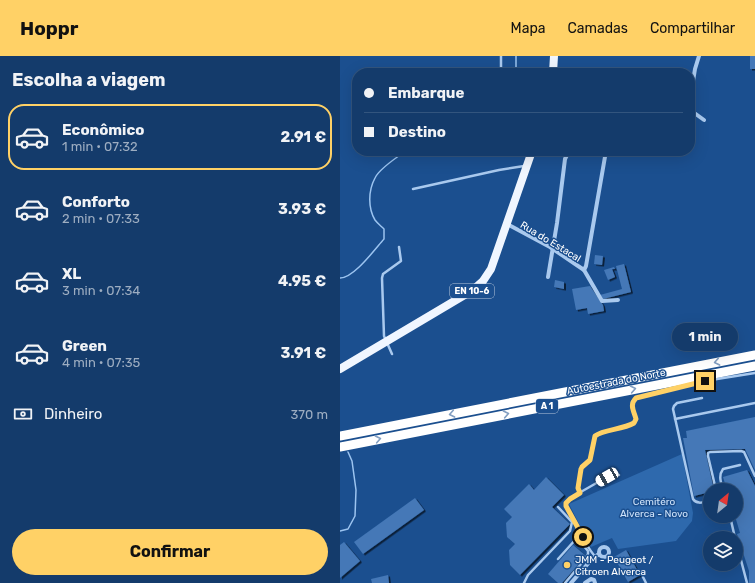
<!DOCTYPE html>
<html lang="pt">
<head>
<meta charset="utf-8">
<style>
  :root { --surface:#143b6b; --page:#1d4271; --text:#f1f3f6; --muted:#9dadc1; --line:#33557e; --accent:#ffd166 }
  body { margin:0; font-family:Rubik,sans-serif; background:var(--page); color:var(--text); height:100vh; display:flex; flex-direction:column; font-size:15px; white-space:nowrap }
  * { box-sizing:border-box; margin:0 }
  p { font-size:13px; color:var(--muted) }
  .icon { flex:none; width:22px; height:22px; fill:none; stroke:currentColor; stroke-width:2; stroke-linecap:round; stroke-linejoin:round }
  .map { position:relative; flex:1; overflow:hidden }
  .drawer { display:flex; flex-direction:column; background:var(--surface); width:340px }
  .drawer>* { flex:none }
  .guide { position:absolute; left:12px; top:12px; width:343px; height:88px; border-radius:16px; box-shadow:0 4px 16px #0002,0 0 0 1px var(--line); display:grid; align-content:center; height:88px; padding:0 12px; background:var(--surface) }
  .needle { width:26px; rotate:29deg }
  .buttons { position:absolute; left:363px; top:427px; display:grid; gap:8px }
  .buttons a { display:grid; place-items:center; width:40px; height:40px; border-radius:50%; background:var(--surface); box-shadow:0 4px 16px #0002,0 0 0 1px var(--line); font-size:20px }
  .end { position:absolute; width:18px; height:18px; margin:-9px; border:5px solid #ffd166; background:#111; box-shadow:0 0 0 2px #111 }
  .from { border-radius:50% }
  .bubble { position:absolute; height:28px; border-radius:14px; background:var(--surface); box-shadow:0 4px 16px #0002,0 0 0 1px var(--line); font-size:13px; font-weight:700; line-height:28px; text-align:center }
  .car { position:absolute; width:12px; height:24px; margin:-12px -6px; border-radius:5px; box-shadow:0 0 3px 1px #0007; background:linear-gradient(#fff 24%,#345 0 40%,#fff 0 76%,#345 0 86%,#fff 0) }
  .guide b { display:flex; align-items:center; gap:14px; height:38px; font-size:15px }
  .guide b+b { border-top:1px solid var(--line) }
  .guide i { width:10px; height:10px; background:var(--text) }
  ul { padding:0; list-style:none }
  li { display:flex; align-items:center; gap:12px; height:66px; margin:0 8px 6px; padding:0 4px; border:2px solid transparent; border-radius:16px }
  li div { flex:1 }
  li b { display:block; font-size:15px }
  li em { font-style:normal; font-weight:700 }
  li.selected { border-color:var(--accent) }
  li>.icon { width:36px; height:36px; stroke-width:1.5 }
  h2 { padding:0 12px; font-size:18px; line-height:48px }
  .pay { display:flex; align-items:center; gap:10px; height:44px; padding:0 12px; font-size:15px }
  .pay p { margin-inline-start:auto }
  .primary-button { display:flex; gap:8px; margin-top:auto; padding:8px 12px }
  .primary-button a { flex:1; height:46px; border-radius:24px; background:var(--accent); color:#111; font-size:16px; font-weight:700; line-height:46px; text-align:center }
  header { display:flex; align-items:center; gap:24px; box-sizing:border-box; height:56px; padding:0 20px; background:var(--accent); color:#111 }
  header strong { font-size:19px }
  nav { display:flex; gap:22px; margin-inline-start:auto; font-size:14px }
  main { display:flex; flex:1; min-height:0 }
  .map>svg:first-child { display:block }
  .green { fill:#2e69ad }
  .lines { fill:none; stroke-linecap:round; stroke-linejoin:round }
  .stream { stroke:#9cc4f0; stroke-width:1.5 }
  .building { fill:#4478b7; filter:url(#shadow) }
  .service { stroke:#a9c9ee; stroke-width:2.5 }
  .minor { stroke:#a9c9ee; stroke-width:4 }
  .primary { stroke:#f0f6ff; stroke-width:8 }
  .motorway { stroke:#fff; stroke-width:9 }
  .oneway { stroke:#829ec1 }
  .route { stroke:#ffd166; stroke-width:5 }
  .poi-dot { fill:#ffd166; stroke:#1b4f8f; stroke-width:1.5 }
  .labels { text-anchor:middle; stroke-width:3; stroke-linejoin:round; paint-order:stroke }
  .shield { fill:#1b4f8f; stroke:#bbcadd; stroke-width:1 }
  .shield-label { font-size:9px; font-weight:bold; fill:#fff }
  .street-label { font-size:10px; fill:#fff; stroke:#1b4f8f }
  .park-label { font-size:10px; fill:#cfe3fa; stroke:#1b4f8f }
  .poi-label { font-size:10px; fill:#fff; stroke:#1b4f8f; text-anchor:start }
</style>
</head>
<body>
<header>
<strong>Hoppr</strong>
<nav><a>Mapa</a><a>Camadas</a><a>Compartilhar</a></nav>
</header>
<main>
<section class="drawer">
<h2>Escolha a viagem</h2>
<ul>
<li class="selected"><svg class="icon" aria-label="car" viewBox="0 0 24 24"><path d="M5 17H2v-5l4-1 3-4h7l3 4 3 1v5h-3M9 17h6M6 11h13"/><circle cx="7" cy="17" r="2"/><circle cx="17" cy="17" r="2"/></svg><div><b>Econômico</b><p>1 min · 07:32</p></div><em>2.91 €</em></li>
<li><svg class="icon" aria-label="car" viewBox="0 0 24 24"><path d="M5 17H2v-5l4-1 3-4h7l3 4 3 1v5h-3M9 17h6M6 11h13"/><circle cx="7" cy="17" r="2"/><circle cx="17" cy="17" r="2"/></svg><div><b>Conforto</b><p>2 min · 07:33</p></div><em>3.93 €</em></li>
<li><svg class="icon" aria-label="car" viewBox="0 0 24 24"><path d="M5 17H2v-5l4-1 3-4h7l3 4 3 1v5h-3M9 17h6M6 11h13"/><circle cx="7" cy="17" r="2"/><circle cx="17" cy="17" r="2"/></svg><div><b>XL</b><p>3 min · 07:34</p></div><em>4.95 €</em></li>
<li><svg class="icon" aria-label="car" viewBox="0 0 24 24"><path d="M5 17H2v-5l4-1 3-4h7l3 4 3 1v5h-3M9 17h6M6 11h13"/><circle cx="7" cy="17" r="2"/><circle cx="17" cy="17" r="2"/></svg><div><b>Green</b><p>4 min · 07:35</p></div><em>3.91 €</em></li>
</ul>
<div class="pay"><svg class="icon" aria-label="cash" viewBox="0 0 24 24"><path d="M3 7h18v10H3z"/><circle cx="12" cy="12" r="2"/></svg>Dinheiro<p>370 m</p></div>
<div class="primary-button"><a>Confirmar</a></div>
</section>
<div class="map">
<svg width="415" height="527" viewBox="0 0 415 527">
  <defs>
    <filter id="shadow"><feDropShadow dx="2" dy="1.5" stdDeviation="0" flood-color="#0009"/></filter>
  </defs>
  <rect width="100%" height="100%" fill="#1b4f8f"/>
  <path class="green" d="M342,398L353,457L352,465L336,485L278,493L272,482L251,491L229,448Z"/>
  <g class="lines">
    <g class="stream">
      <path d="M176,17V0"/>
      <path d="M0,222C14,222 35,193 44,183V173C41,170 38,168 35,164C28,152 28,135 35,122C39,113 57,101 66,95"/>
      <path d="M0,475L8,473L15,460L16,434L12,405L8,396"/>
    </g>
  </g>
  <g class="building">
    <rect x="410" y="0" width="5" height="13"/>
    <path d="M255,199L263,200L262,209L254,208Z"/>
    <path d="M284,208L291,236L263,243L260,239L282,233L276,210Z"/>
    <path d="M274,211L275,213H272L275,221L268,224L264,214Z"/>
    <path d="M215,224L224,226V233L214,231Z"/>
    <path d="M250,230L263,249L264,255L248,258L247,252L236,254L232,233Z"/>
    <path d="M415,361V414L405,393L365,394L374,434H370V436L354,440L343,382H347L346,375Z"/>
    <path d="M407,414L415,430V527H409V515L397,478L400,477L395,460H396V434H387L383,421Z"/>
    <path d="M206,421L224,439L212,451L230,468L180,519L170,509L169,494L175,488L167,481L166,467L172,461L164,453L189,428L194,434Z"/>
    <path d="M75,442L84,454L23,498L14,486Z"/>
    <path d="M4,486L20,505L0,522V489Z"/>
    <path d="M233,489L246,500L222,527H218L208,518Z"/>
    <path d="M286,494L300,519L288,526L274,501Z"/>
    <path d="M48,519L49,527H32L31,523Z"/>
  </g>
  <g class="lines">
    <g class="service">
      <path d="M161,0V17"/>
      <path d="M182,95L185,98L188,99"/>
      <path d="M73,133L159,114L184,110"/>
      <path d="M52,298L44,280L42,222L43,218L61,205L59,191"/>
      <path d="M362,342L337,347L334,350L333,353L353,443C357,449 364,446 370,445"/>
      <path d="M335,363L415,347"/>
      <path d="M376,434L368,400V397L370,396L401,395L404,396L415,420"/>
      <path d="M383,434C381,426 378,420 383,413L400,409"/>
      <path d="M239,437L267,421L279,419"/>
      <path d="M390,460L395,482"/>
      <path d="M396,485L407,527"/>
      <path d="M255,500C249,495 228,456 226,447L230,443L239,437L238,432L241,413L242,411L250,405L255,380C264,373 282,374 294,367L296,363L292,352V346L294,344L299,341L377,323L415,317"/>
      <path d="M218,503L236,483H238L248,495V498L246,502L225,527"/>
      <path d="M303,521L306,527"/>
      <path d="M184,527L188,519L230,475L232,466L218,451"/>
    </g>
    <g class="minor">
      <path d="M359,0L355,13L350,44L353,56L364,64"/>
      <path d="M167,168L210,191L244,214L262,245L278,244"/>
      <path d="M244,214L246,210L266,95"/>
      <path d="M208,221L217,167L225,103L227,99L232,95"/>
      <circle cx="264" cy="496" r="5"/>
      <path d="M231,527L252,503L259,498"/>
      <path d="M245,527L251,523L254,524L255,527"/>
    </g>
    <g class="primary">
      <path d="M213,17L214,0"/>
      <path d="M0,313L133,234L143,225L151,213L192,95"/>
    </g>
    <g class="motorway">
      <path d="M0,380L415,299"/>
      <path d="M0,391L415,310"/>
    </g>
  </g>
  <defs><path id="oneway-chevron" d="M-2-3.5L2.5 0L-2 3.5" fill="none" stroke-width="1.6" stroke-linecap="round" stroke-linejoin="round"/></defs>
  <g class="oneway">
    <use href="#oneway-chevron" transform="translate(377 306) rotate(169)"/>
    <use href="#oneway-chevron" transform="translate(293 333) rotate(-11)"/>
    <use href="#oneway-chevron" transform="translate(112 358) rotate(169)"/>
    <use href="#oneway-chevron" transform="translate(166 358) rotate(-11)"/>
    <use href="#oneway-chevron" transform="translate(38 383) rotate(-11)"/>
  </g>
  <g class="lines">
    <path class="route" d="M243,481L226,450V447L230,443L240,437L238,432L241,413L242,411L250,404L255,380C264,373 282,374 294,367L296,363C294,355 289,349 296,342L365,325"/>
  </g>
  <circle class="poi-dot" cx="227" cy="509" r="4"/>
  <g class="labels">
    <g class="shield">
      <rect x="110" y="228" width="44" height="14" rx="3"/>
      <rect x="196" y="343" width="22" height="14" rx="3"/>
    </g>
    <g class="shield-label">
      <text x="132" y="238">EN 10-6</text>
      <text x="207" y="353">A 1</text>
    </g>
    <g class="street-label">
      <text transform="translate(211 185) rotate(31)" y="4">Rua do Estacal</text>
      <text transform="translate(276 325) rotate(-11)" y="4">Autoestrada do Norte</text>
    </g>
    <g class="park-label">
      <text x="314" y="449">Cemitéro<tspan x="314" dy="12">Alverca - Novo</tspan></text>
    </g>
    <g class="poi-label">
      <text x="235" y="507">JMM - Peugeot /<tspan x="235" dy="12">Citroen Alverca</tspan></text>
    </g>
  </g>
</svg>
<div class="buttons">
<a><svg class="needle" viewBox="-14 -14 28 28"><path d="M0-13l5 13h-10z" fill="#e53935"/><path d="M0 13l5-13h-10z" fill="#9dadc1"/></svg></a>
<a><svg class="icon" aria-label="layers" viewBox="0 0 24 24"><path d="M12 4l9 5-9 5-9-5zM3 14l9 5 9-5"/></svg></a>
</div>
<i class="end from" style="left:243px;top:481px"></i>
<i class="end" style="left:365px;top:325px"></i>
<div class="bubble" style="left:332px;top:267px;width:66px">1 min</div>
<i class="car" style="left:267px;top:421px;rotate:240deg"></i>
<div class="guide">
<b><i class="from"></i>Embarque</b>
<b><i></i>Destino</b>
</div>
</div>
</main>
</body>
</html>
